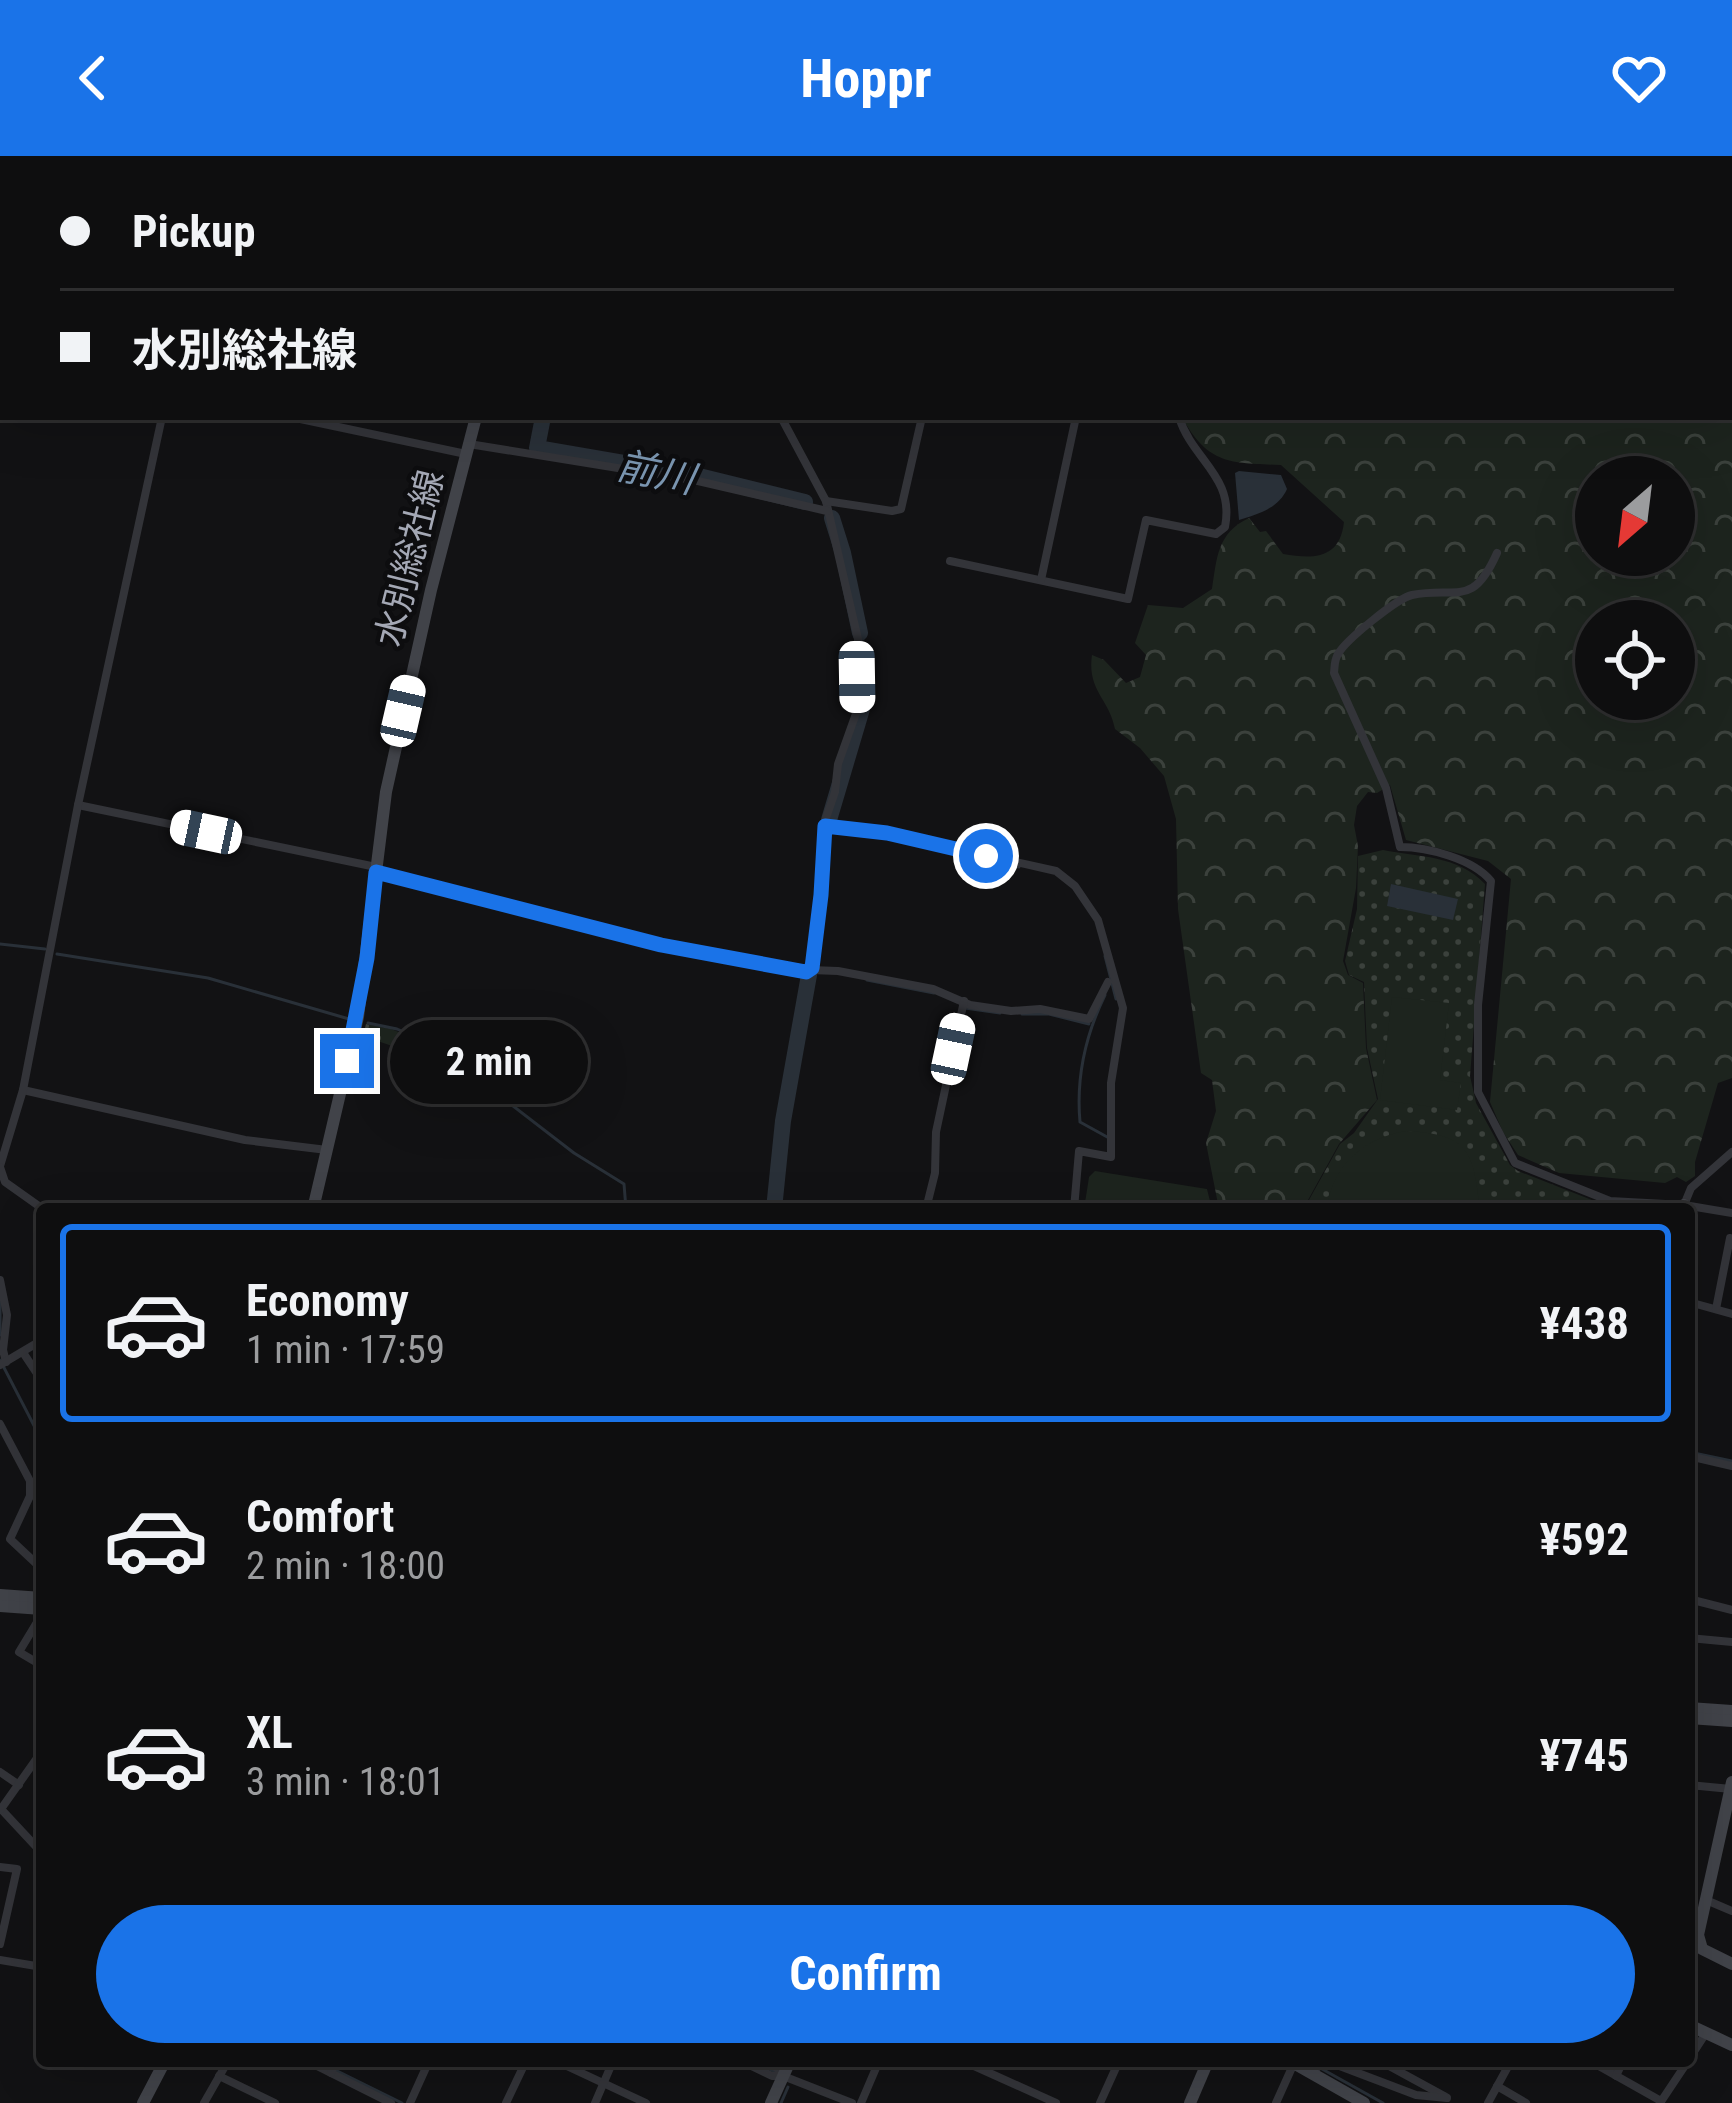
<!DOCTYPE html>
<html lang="en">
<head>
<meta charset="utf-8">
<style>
  :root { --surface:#0e0e0f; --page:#171718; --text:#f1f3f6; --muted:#9b9c9e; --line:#2e2e2f; --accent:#1a73e8 }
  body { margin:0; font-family:"Roboto Condensed","Noto Sans JP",sans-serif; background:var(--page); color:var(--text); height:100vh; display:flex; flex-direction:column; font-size:45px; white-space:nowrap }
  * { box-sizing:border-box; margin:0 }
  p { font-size:39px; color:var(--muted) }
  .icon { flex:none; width:66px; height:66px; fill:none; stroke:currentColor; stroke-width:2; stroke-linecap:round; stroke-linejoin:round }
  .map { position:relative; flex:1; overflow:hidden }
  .drawer { position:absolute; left:36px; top:1047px; width:1659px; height:864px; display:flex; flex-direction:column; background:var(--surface); border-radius:12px; box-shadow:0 12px 48px #0002,0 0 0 3px var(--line) }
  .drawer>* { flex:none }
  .guide { position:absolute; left:0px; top:0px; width:1734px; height:264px; box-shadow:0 12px 48px #0002,0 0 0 3px var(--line); display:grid; align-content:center; height:264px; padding:0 60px; background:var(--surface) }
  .needle { width:78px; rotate:208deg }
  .tools { position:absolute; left:1575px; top:300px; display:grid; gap:24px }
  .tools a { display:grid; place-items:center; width:120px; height:120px; border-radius:50%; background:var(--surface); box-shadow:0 12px 48px #0002,0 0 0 3px var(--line); font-size:60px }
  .end { position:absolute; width:54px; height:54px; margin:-27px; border:15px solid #1a73e8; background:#fff; box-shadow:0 0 0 6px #fff }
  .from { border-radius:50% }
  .bubble { position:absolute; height:84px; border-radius:42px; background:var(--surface); box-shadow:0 12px 48px #0002,0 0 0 3px var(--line); font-size:39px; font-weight:700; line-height:84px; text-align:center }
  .car { position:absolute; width:36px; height:72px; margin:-36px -18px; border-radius:15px; box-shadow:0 0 9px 3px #0007; background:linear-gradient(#fff 24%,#345 0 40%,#fff 0 76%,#345 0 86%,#fff 0) }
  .guide b { display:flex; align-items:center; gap:42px; height:114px; font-size:45px }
  .guide b+b { border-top:3px solid var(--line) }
  .guide i { width:30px; height:30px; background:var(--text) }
  ul { padding:21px 0 0; list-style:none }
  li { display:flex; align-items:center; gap:36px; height:198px; margin:0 24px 18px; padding:0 36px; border:6px solid transparent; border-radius:12px }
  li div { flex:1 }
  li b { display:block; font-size:45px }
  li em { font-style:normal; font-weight:700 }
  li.current { border-color:var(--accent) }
  li>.icon { width:108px; height:108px; stroke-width:1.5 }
  .action { display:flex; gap:24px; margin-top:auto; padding:24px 60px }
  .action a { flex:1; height:138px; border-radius:72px; background:var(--accent); color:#fff; font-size:48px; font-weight:700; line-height:138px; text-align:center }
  header { display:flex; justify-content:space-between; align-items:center; height:156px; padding:0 60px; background:var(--accent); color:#fff; font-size:54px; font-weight:700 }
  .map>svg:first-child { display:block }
  .forest { fill:url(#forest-crowns); fill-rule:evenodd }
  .park { fill:url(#park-dots) }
  .pitch { fill:#1d241e }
  .water { fill:#293038 }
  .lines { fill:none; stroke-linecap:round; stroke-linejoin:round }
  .stream { stroke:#293038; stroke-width:3 }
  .river { stroke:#293038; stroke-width:16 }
  .street { stroke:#333439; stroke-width:8 }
  .secondary { stroke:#414349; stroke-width:12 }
  .route { stroke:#1a73e8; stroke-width:15 }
  .labels { text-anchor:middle; stroke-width:9; stroke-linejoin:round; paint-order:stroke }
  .street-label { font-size:36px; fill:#a4a8b5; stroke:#0d0d0f }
  .water-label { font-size:39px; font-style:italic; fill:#7a95b0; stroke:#0d0d0f }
</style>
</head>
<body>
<header><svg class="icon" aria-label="back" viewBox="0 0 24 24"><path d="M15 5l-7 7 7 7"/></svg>Hoppr<svg class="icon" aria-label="heart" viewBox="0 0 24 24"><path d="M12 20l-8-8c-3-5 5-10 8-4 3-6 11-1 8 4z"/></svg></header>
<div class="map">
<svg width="1732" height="1947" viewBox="0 0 1732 1947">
  <defs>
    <pattern id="forest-crowns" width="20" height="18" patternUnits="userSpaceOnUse" patternTransform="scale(3)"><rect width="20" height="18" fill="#1d241e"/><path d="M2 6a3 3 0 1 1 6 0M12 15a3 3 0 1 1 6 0" fill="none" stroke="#3b413c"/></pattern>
    <pattern id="park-dots" width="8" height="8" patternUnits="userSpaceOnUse" patternTransform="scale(3)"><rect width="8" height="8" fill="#1d241e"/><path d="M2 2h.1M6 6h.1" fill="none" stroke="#3b413c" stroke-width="1.8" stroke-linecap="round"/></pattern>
  </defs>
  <rect width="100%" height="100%" fill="#121214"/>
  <path class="forest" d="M1393,0H1732V922L1718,927L1695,1006V1020L1686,1026L1677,1021L1665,1027L1559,1017L1518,999L1503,976L1490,946L1511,723L1488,705L1406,684L1390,629L1377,637L1368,636L1357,650L1354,669L1358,690L1356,732L1343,805L1348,819L1363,827L1366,892L1377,944L1339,988L1303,1053H1219L1206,987L1216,955L1212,924L1201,917L1178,753L1176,663L1164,620L1140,592L1115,573C1109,542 1087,535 1092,499L1104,504L1126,527L1140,521L1146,499L1135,487L1148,449L1183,452L1212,433C1217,402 1217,377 1249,362L1260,376L1266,375L1283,398C1312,403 1340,404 1344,366L1281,309C1231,307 1208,309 1182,261H1731V3H1387ZM1596,321H1674V399H1596ZM1596,465H1674V543H1596Z"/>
  <g class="park">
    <path d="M1383,694C1417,701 1458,699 1485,728L1470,920L1476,947L1510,1009L1518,1015L1607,1050L1675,1053H1304L1340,988L1354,977L1378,943L1367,892L1364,826L1349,819L1345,805L1357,753L1358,700Z"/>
    <path d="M366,868L391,873L431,889L483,898L489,906V923L363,880Z"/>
  </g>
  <g class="pitch">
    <path d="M1392,841L1449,847L1440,924L1461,927L1457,954L1380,944Z"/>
    <path d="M1406,975C1471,978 1473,997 1480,1053H1327C1332,1009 1364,982 1406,975Z"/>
    <path d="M1095,1015L1207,1033L1212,1053H1084L1089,1021Z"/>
  </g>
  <g class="water">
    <path d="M1239,315L1281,319L1287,333C1278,353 1258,358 1239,364L1235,317Z"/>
    <path d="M1391,728L1458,743L1453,764L1387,750Z"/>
  </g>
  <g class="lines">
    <g class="stream">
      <path d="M935,691L1019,711"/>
      <path d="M0,788L45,793"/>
      <path d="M57,798L208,822L349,863"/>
      <path d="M1105,800L1116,843"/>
      <path d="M867,824L934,837"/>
      <path d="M1105,839C1086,878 1076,922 1080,966L1109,982"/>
      <path d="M965,852L1000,857"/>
      <path d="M1022,858H1049L1089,868"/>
      <path d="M368,867L397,873L429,887L483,896L491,907L489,927L496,937L574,997L624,1028L626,1053"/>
      <path d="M0,1143V1179"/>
      <path d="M0,1204L42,1285"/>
      <path d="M1689,1296L1732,1305"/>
      <path d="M317,1905L402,1947"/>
      <path d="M751,1905L774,1915"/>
      <path d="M1322,1913L1383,1947"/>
      <path d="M781,1947L788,1931"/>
    </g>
    <g class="river">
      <path d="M0,40H3"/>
      <path d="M543,261L537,292L699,320L805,346"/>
      <path d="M832,362L843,397L860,477"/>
      <path d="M829,664L862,553L861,538"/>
      <path d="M774,1053L783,965L809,819"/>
    </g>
    <g class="street">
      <path d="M726,0L729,3"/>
      <path d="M1292,0L1295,3"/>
      <path d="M219,3V0"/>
      <path d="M536,3V0"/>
      <path d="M778,3L781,0"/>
      <path d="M958,3L959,0"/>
      <path d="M1117,3L1118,0"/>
      <path d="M0,45H3"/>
      <path d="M0,195H3"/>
      <path d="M291,261L466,298"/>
      <path d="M781,261L826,345L858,483V552L838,608L835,636L825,665L821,739L812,812"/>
      <path d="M469,288L698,325L827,355"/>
      <path d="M826,345L892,355L901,353L922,261"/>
      <path d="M1497,397C1472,453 1457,430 1412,439C1396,443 1346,484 1338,498C1334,505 1335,509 1334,517L1386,632L1400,691C1428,691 1473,703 1491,725L1478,849V936L1515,1007L1610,1045L1684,1049L1691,1032L1732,996"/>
      <path d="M950,405L1128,443L1146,364L1216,378L1225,371C1235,320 1192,304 1179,261"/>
      <path d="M1041,424L1076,261"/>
      <path d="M78,649L376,711"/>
      <path d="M825,669L887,677L1056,715L1075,730L1098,764L1123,852L1111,927V1001L1079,995L1074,1053"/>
      <path d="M376,716L661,789L783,813L838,815L933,833L970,849L1011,855L1040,853L1089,863L1108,826"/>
      <path d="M23,934L245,984L327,994"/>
      <path d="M0,1010L23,934L78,649L162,261"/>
      <path d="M0,1011L5,1026L43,1053"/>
      <path d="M1684,1049L1732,1057"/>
      <path d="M926,1053L935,1017L936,976L964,845"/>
      <path d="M0,1124L7,1159L3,1194L6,1206"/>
      <path d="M1689,1146L1732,1158"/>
      <path d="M1716,1153L1730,1082"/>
      <path d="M24,1198L42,1225"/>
      <path d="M0,1209L42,1184"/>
      <path d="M0,1268L30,1325V1340L10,1383L42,1413"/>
      <path d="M1689,1300L1732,1310"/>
      <path d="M1689,1443L1732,1454"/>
      <path d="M1689,1482L1732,1486"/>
      <path d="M41,1509L19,1496L42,1458"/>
      <path d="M0,1616L19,1629"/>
      <path d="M1689,1629L1731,1633"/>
      <path d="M0,1652L42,1697"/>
      <path d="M1,1653L42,1595"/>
      <path d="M0,1711L17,1713L0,1788"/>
      <path d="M1706,1744L1732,1755"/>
      <path d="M0,1804L42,1811"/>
      <path d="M1689,1903L1706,1877"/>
      <path d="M307,1905L391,1947"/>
      <path d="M556,1905L646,1947"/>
      <path d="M741,1905L772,1920H783L777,1912L763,1905"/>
      <path d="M963,1905L1056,1947"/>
      <path d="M1380,1905L1446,1941"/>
      <path d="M1590,1905L1661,1945"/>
      <path d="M331,1917L336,1905"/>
      <path d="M1313,1918L1319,1909L1329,1906L1416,1939L1447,1942"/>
      <path d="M219,1920L275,1947"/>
      <path d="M783,1920L852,1947"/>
      <path d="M1616,1920L1623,1905"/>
      <path d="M1497,1930L1526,1947"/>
      <path d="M204,1947L228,1905"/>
      <path d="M410,1947L429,1905"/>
      <path d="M506,1947L526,1905"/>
      <path d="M595,1947L613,1905"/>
      <path d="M861,1947L879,1905"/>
      <path d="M1100,1947L1119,1905"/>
      <path d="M1276,1947L1294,1907"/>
      <path d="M1488,1947L1511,1905"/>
      <path d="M1660,1947L1688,1905"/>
    </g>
    <g class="secondary">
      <path d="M245,0L258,3"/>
      <path d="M1370,3L1376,0"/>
      <path d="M313,1053L358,861L386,636L431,434L476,261"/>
      <path d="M1683,1053L1684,1049"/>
      <path d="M0,1439L42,1442"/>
      <path d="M0,1450L42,1453"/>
      <path d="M1689,1552L1732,1555"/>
      <path d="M1689,1562L1732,1565"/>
      <path d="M1732,1626L1698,1779L1702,1793L1732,1808"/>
      <path d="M1689,1869L1732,1889"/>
      <path d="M1290,1905L1364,1947"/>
      <path d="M143,1947L165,1905"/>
      <path d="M771,1947L790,1905"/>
      <path d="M1190,1947L1208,1905"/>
    </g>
  </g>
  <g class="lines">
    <path class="route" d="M347,905L367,802L376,716L661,789L806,816L812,812L821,739L825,670L887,677L986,700"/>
  </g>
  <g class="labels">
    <g class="street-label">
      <text transform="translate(409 402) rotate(-76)" y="13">水別総社線</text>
    </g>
    <g class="water-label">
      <text transform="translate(656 316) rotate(11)" y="14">前川</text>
    </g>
  </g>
</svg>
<div class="tools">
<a><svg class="needle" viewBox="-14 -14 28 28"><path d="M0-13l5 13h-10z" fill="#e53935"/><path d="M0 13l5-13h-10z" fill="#9b9c9e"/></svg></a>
<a><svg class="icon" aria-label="locate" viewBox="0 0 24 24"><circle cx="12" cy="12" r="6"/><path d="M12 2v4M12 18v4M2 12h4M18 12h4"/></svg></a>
</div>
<i class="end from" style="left:986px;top:700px"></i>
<i class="end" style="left:347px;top:905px"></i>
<div class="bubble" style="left:390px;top:864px;width:198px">2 min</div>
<i class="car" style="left:857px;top:521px;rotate:179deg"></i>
<i class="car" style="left:403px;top:555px;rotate:13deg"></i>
<i class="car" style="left:206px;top:676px;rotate:282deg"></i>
<i class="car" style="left:953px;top:893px;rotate:12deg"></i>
<div class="guide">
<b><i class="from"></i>Pickup</b>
<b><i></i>水別総社線</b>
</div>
<section class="drawer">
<ul>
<li class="current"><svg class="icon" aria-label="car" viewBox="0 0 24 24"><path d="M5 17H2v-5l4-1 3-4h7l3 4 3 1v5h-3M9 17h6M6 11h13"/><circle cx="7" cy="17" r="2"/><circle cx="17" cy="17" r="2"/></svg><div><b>Economy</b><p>1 min · 17:59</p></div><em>¥438</em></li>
<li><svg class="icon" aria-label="car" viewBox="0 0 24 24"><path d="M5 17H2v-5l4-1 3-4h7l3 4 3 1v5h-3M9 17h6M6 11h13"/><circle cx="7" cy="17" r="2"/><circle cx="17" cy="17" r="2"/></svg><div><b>Comfort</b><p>2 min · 18:00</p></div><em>¥592</em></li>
<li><svg class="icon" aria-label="car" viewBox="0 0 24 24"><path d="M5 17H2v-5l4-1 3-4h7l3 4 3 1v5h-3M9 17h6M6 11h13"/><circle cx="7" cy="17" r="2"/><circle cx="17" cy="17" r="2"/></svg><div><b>XL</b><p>3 min · 18:01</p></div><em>¥745</em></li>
</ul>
<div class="action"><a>Confirm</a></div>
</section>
</div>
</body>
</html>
